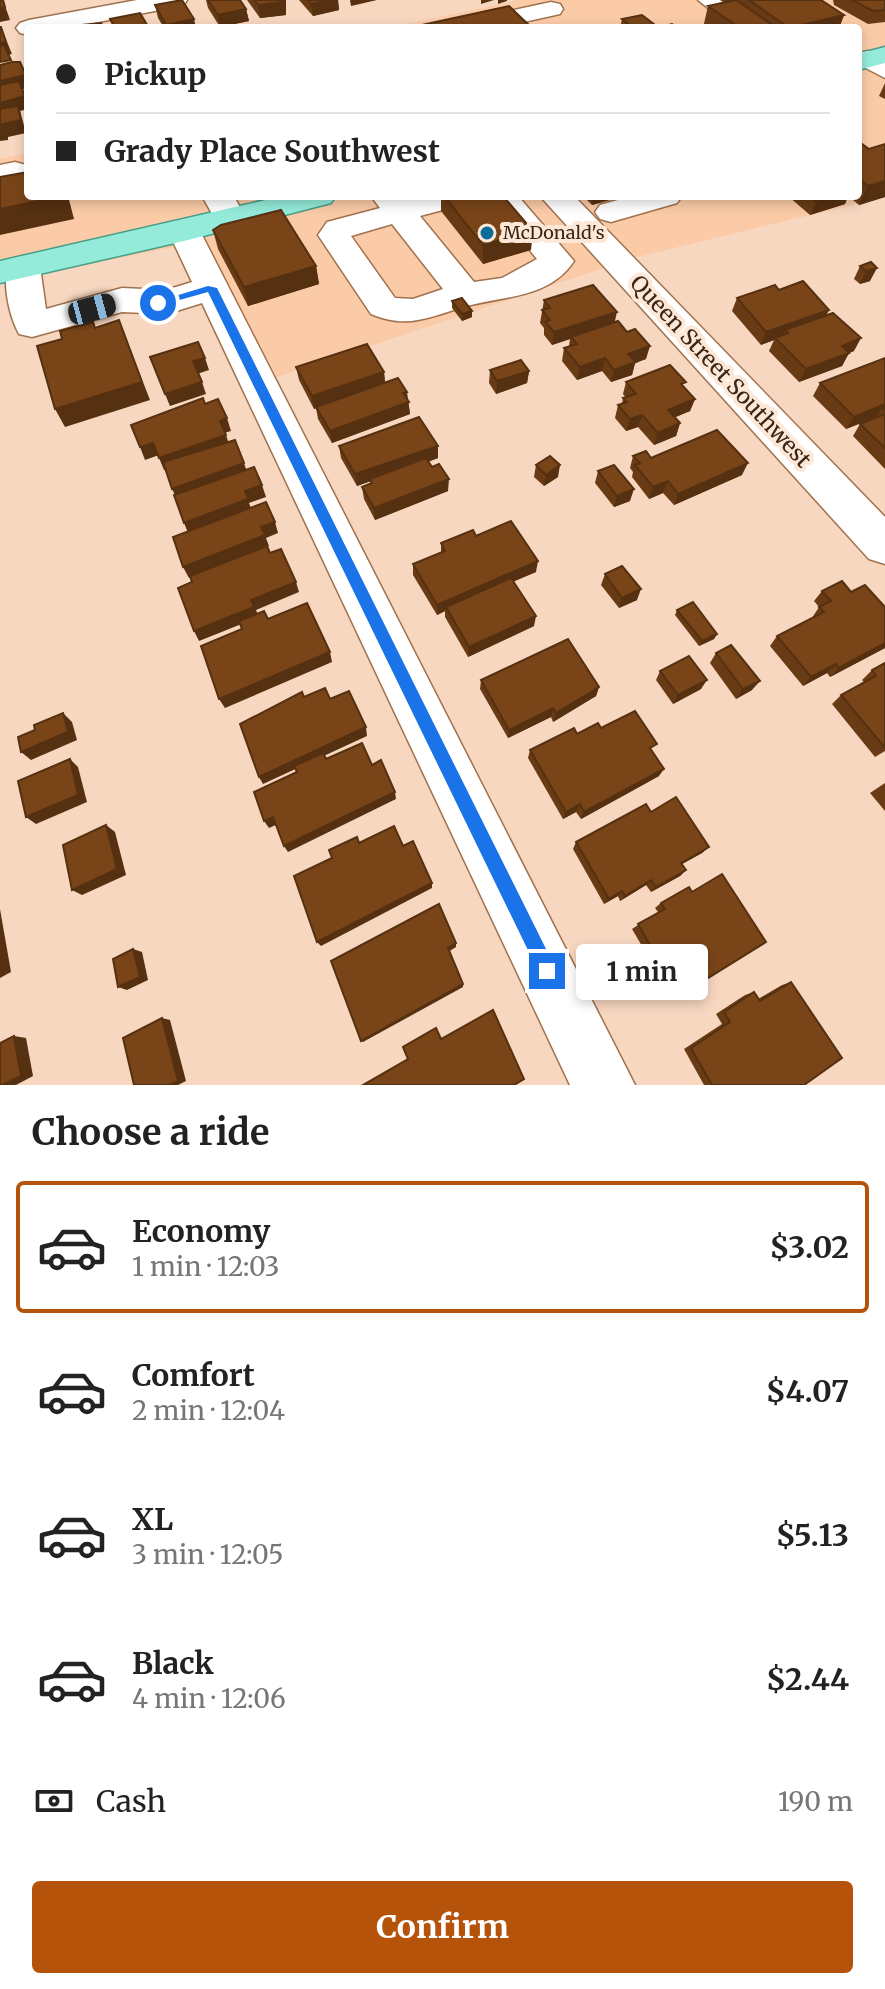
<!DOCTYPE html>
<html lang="en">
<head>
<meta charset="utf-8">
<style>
  :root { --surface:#fff; --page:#f6f6f6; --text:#222; --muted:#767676; --line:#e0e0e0; --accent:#b45309 }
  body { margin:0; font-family:Merriweather,serif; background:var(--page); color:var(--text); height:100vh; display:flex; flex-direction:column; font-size:30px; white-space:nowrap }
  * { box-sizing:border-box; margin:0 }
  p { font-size:26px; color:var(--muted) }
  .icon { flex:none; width:44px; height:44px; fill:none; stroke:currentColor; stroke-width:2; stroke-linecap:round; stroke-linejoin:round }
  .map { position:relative; height:1085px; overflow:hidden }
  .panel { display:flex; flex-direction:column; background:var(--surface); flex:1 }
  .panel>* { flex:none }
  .hud { position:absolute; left:24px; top:24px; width:838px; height:176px; border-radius:8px; box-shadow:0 4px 12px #0003; display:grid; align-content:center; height:176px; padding:0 32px; background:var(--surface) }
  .end { position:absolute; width:36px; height:36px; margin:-18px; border:10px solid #1a73e8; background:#fff; box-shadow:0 0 0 4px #fff }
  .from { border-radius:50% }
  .bubble { position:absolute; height:56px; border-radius:8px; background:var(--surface); box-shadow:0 4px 12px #0003; font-size:26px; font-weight:700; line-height:56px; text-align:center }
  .car { position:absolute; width:24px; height:48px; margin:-24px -12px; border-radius:10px; box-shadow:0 0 6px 2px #0007; background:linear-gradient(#222 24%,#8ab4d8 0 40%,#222 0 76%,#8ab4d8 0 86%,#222 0) }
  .hud b { display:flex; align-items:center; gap:28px; height:76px; font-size:30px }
  .hud b+b { border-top:2px solid var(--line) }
  .hud i { width:20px; height:20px; background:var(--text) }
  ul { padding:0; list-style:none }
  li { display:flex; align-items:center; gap:24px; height:132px; margin:0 16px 12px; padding:0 16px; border:4px solid transparent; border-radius:8px }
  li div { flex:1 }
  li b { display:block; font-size:30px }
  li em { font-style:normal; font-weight:700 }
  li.selected { border-color:var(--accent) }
  li>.icon { width:72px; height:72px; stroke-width:1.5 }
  h2 { padding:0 32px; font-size:36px; line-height:96px }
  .pay { display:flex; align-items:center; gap:20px; height:88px; padding:0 32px; font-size:30px }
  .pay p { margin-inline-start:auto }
  .primary-button { display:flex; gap:16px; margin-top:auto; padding:16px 32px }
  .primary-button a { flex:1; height:92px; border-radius:8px; background:var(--accent); color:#fff; font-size:32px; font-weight:700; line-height:92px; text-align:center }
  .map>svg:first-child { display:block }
  .built { fill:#fbcba8 }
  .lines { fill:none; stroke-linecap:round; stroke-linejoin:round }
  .minor-casing { stroke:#a1714c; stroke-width:3 }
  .major-casing { stroke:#489d86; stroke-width:3 }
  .minor { fill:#fff; fill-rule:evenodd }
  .major { fill:#95ebda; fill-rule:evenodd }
  .wall { fill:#683b15 }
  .shaded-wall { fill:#553011 }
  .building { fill:#794518; stroke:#553011; stroke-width:2 }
  .route { fill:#1a73e8 }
  .poi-dot { fill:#0a6c9a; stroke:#fde7d7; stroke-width:3 }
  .labels { text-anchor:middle; stroke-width:8; stroke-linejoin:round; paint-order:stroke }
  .far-poi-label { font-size:18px; fill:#3a2516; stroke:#fde7d7; text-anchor:start }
  .street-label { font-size:22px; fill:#3a2516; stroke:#fde7d7 }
</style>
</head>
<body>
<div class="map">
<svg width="885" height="1085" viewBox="0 0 885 1085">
  <rect width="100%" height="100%" fill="#f8d7c0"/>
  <path class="built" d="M519,0H885V197L637,257L277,377L204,241L0,282V159L28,153V196H858V28H389Z"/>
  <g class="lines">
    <g class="minor-casing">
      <g id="minor">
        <path d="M137,0H187L184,5L175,7L68,28H28V35L20,33L16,28L20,23L29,20Z"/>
        <path d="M698,0H726L762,28H733Z"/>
        <path d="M551,2L560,4L563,9L560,14L497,28H449L453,23Z"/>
        <path d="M868,51L885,58V78L858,64L859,53Z"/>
        <path d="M15,162L26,165V177L0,183V165Z"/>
        <path d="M202,196H234L246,219L241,226L230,229L219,226Z"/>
        <path d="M371,196H404L407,200L423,196H474L469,203L420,216L474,282L502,278L537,259L485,196H518L574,261C550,298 504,296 467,306C431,316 408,330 371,314L318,235L327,222L380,208ZM392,224L443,289L413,299L395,298L351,236Z"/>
        <path d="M540,196H574L885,517V564L869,559Z"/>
        <path d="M632,196H682L677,203L611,222L600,219L595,212L600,205Z"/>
        <path d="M184,221L196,224L200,231L635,1085H570L202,303L167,314L122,312L32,337L19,334C9,316 0,277 11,259L23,256L35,259L40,267L46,309L122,288L166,290L192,282L168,231L172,224Z"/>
      </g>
    </g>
    <g class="major-casing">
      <g id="major">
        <path d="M885,47V63L858,70V54Z"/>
        <path d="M283,196H336L331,203L184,241L0,283V261Z"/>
      </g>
    </g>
    <use href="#minor" class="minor"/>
    <use href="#major" class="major"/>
  </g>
  <g class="wall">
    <path d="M206,0H240L246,9L249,21L220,27L208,8Z"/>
    <path d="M247,0H286V15L260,18Z"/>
    <path d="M299,0H338L339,10L313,16Z"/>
    <path d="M720,0H821L844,15L839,28H703L708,6L723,2Z"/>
    <path d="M833,0H885V22L868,24L834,5Z"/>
    <path d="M155,5L196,28H164L158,18Z"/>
    <path d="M622,19L659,28H678H620Z"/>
    <path d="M885,83V99L879,96Z"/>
    <path d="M858,141L869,149L885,144V197L859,205L848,196L845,204L810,215L788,196H858Z"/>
    <path d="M441,196H498L531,250L483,264L441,211Z"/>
    <path d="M583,196H624L592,205Z"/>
    <path d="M213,230L316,266L319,284L248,306L218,249Z"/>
    <path d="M871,262L870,281L860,284L854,279L860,266Z"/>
    <path d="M779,290L829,310L826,315L854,351L849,353L842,366L799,382L769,351L774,340L761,345L732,311L737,298Z"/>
    <path d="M544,300L615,322L646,359L635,363L632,375L611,382L602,371L577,380L562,361L564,348L569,346L570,339L552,345L544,335V328L540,323Z"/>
    <path d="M452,301L472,311V317L462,321L452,308Z"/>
    <path d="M885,358V469L853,436L860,424L876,417L846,429L813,396L820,383Z"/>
    <path d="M296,367L384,372L385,383L408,400L410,414L332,443L318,419L316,408L314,409L299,380Z"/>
    <path d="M490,370L529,371L527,383L496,394L489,383Z"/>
    <path d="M626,382L684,387L695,399L690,411L675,417L680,423L676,436L654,445L638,427L626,431L615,418L618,405L622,404L623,398H626L623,394Z"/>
    <path d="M339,446L438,458L428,462L448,491L375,520L364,499L362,487L370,484V481L357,486L341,458Z"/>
    <path d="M633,456L651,458L742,475L674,505L663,493L649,499L632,477L633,472L630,468Z"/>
    <path d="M536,465L558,477L544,486L534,477Z"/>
    <path d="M598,471L630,501L614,507L595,483Z"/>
    <path d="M476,536L536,572L513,581L534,626L468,657L445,617V611L437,615L413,575V564L441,552V543Z"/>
    <path d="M605,574L637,600L619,608L601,585Z"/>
    <path d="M822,591L851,592L885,607V648L830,677L827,673L803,686L770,646L777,636L812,618L819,607L814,601Z"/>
    <path d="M677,610L717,634L714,639L699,646L675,615Z"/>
    <path d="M716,653L752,690L736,699L710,663Z"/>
    <path d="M885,663V751L875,757L832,704L841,695L864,682L862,680L872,670Z"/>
    <path d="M660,671L701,689L673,704L656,680Z"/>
    <path d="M481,680L599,687L596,696L553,722L551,717L508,738L480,689Z"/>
    <path d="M601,728L653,752L659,776L581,819L576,812L563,819L528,758L530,750L577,734Z"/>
    <path d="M885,783V811L870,793Z"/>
    <path d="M651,812L709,847L702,853L682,864L686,870L680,876L651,892L646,885L620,901L618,896L604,904L573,849L576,842Z"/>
    <path d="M692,892L679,996L673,999L632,929L658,912L655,908L661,903Z"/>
    <path d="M791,982L804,1085H704L684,1049L722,1024L716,1014L745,995L754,992L758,999L782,985Z"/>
  </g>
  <g class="shaded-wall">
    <path d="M3,0L10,20L0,22V8Z"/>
    <path d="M280,0H286V15L260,18L258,5Z"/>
    <path d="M329,0H338L339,10L313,16L311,4Z"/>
    <path d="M350,0H377L351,6Z"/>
    <path d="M481,0H494L481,4Z"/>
    <path d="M498,0H507V1L498,4Z"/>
    <path d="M246,9L249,21L220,27L218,15Z"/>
    <path d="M844,15L839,28H789Z"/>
    <path d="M194,19L196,28H167L166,25Z"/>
    <path d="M1,27L12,54L0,57V43Z"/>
    <path d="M26,75L28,80V88L0,95V81Z"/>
    <path d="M25,96L28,103V109L20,111L26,133L8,137V140L0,141V127L2,124L0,117V103Z"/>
    <path d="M885,181V197L859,205L868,186Z"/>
    <path d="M61,196H68L74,219L0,235V209Z"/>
    <path d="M593,196H624L592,205Z"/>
    <path d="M835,196H848L845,204L810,215L816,202Z"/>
    <path d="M533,231L531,250L483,264V245Z"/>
    <path d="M316,266L319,284L248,306L244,287Z"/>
    <path d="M877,268L870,281L860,284L866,271Z"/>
    <path d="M829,310L822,323L788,333L785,330L782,338H775L774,340L761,345L766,332Z"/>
    <path d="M472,311V317L462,321V314Z"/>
    <path d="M617,312L614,325L571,337L570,339L552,345L554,332Z"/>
    <path d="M119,320L150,400L65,427L55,409Z"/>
    <path d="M861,338L854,351L849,353L842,366L799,382L806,369L842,346Z"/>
    <path d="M650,346L646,359L635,363L632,375L611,382L614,370L628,354Z"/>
    <path d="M205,358L209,370L197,374L193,361Z"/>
    <path d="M605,358L602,371L577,380L580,367Z"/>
    <path d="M529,371L527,383L496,394L497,381Z"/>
    <path d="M384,372L385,384L314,409L312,396Z"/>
    <path d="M202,382L206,394L170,406L165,394Z"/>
    <path d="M407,392L410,414L332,443L330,431Z"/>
    <path d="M695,399L690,411L664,422L668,410Z"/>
    <path d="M885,404V412L881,409L876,417L846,429L854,417Z"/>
    <path d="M642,415L638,427L626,431L630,419Z"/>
    <path d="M227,418L231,431L224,433L220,421Z"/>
    <path d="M680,423L676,436L654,445L658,433Z"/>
    <path d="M226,435L230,447L164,470L159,458Z"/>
    <path d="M153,443L159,455L145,460L140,447Z"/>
    <path d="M438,446V458L357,486L355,474Z"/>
    <path d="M244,463L248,475L178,501L172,489Z"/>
    <path d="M748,463L742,475L674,505L678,494Z"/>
    <path d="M560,465L558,477L544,486L546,475Z"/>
    <path d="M449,479L448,491L375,520L374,508Z"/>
    <path d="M668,481L663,493L649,499L653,487Z"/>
    <path d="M262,485L266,497L249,503L252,511L189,535L184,523L245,491Z"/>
    <path d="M634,489L630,501L614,507L617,496Z"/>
    <path d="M275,522L278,533L266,538L269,546L189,578L183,567L261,527Z"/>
    <path d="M538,561L536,572L448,610L446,607L445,611L437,615V605Z"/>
    <path d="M296,582L299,592L256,610L259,617L199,641L194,631L251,600Z"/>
    <path d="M641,589L637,600L619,608L622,598Z"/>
    <path d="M536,616L534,626L468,657L469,647Z"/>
    <path d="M717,634L714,639L699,646L702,641Z"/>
    <path d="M885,643V648L830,677L839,668Z"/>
    <path d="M330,652L332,662L225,708L219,699Z"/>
    <path d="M836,664L827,673L803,686L811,677Z"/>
    <path d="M707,680L701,689L673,704L678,695Z"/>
    <path d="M760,681L752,690L736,699L743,689Z"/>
    <path d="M599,687L596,696L553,722L556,713Z"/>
    <path d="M553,708L551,717L508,738L509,730Z"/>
    <path d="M63,713L72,722L77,740L31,760L21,752Z"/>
    <path d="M366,727L367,736L263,784L259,777Z"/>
    <path d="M70,759L78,767L87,802L36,824L26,817Z"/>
    <path d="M664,769L659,776L581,819L584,812Z"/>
    <path d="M395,792L396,799L288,852L284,846Z"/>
    <path d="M580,804L576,812L563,819L566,812Z"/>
    <path d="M273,817L278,824L269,828L264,821Z"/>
    <path d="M106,825L115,832L126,875L82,895L72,890Z"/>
    <path d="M709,847L702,853L675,868L681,863Z"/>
    <path d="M686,870L680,876L651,892L656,887Z"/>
    <path d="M651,880L646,885L620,901L625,896Z"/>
    <path d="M432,883V888L321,946L317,942Z"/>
    <path d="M622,891L618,896L604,904L609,899Z"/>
    <path d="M0,909L11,972L0,978Z"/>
    <path d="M456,943V947L448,952V948Z"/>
    <path d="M133,949L142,952L148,980L127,990L118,987Z"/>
    <path d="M463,984V987L363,1042L361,1041Z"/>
    <path d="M162,1018L170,1020L186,1081L178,1085H170Z"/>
    <path d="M14,1036L26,1038L33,1076L16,1085H3Z"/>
  </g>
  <g class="building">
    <path d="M0,0H3L5,7L0,8Z"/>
    <path d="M182,0L194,19L166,25L155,5Z"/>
    <path d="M208,0H240L246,9L218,15Z"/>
    <path d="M254,0H282L284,2L258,5Z"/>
    <path d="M308,0H329L311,4Z"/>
    <path d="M736,0L774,26L765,28H740L708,6Z"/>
    <path d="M749,0H821L844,15L789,28Z"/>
    <path d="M852,0H885V10L873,11Z"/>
    <path d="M509,6L532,28H408Z"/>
    <path d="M140,13L149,28H115L110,19Z"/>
    <path d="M642,15L659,28L672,24L678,28H633L622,19Z"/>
    <path d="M101,23L104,28H71L70,26Z"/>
    <path d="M0,27H1L6,42L0,43Z"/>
    <path d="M4,45L11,60L0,62V46Z"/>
    <path d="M12,62H20L26,75L0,81V65Z"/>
    <path d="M19,81L25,96L0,103V85Z"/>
    <path d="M18,106L21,120L2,124V127H0V109Z"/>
    <path d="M858,141L869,149L885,144V181L868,186L858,178Z"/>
    <path d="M28,172V196H61L0,209V177Z"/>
    <path d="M444,196H503L533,231L483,245Z"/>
    <path d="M808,196H835L816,202Z"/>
    <path d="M281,210L316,266L244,287L213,230L221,225Z"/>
    <path d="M871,262L877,268L866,271L860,266Z"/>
    <path d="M803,281L829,310L766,332L737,298L775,285L779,290Z"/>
    <path d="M593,285L617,312L554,332L545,322L550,320L542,310L550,308L544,300Z"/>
    <path d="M462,298L472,311L462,314L452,301Z"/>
    <path d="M833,313L861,338L842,346L849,353L806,369L775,338L788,333L785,330Z"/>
    <path d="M119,320L142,382L55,409L37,346L62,339L60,331L93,322L95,328Z"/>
    <path d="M618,321L627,332L635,329L650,346L628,354L636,362L614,370L605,358L580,367L564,348L577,344L571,337Z"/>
    <path d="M198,342L205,358L193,361L202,382L165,394L150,357Z"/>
    <path d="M367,344L384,372L312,396L296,367Z"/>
    <path d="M885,358V404L854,417L820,383Z"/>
    <path d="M521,360L529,371L497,381L490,370Z"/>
    <path d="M670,365L686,382L681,384L695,399L668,410L680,423L658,433L642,415L630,419L618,405L627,402L623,398L636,394L626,382Z"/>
    <path d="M398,378L407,392L403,393L409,402L330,431L316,407Z"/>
    <path d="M203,398L205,404L218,399L227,418L220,421L226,435L159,458L153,443L140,447L131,425Z"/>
    <path d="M885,414V448L860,424Z"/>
    <path d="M419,417L438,446L355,474L339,446Z"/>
    <path d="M717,430L748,463L678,494L668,481L653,487L635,465L640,463L633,456L646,451L651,458Z"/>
    <path d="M235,440L244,463L172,489L163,462Z"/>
    <path d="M550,456L560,465L546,475L536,465Z"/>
    <path d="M426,458L432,467L439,464L449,479L374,508L362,487L372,483L370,479Z"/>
    <path d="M614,465L634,489L617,496L598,471Z"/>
    <path d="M254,467L262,485L245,491L248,499L184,523L174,495Z"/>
    <path d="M266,502L275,522L261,527L265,535L183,567L173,537Z"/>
    <path d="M511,521L538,561L437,605L413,564L445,551L441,543L473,530L476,536Z"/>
    <path d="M267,546L270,553L281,549L296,582L251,600L254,607L194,631L178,588L192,582L190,576Z"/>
    <path d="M622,566L641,589L622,598L605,574Z"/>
    <path d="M511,578L536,616L469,647L446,607Z"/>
    <path d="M842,581L851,592L865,585L885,607V643L839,668L836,664L811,677L777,636L824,612L819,607L831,601L822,591Z"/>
    <path d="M693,602L717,634L702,641L677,610Z"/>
    <path d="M307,603L330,652L219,699L201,646L242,629L239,621L264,611L268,619Z"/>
    <path d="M568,639L599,687L556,713L553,708L509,730L481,680Z"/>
    <path d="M731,645L760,681L743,689L716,653Z"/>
    <path d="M689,656L707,680L678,695L660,671Z"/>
    <path d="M885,663V748L841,695L876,676L872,670Z"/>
    <path d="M325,688L330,699L349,691L366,727L259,777L240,724L302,692L304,697Z"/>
    <path d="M635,711L657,744L650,748L664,769L584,812L580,804L566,812L530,750L574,728L577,734L598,723L601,728Z"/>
    <path d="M63,713L68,732L21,752L18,737L35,730L34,725Z"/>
    <path d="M362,743L372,765L381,760L395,792L284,846L273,817L264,821L254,792L297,772L294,766L323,753L326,759Z"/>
    <path d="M70,759L78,795L26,817L18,781Z"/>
    <path d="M676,797L709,847L681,863L686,870L656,887L651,880L625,896L622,891L609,899L576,842L646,804L651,812Z"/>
    <path d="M106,825L117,869L72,890L63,845Z"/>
    <path d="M394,826L403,846L413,841L432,883L317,942L294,876L332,858L329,850L357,837L359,843Z"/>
    <path d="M722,874L766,942L679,996L638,924L665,909L661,903L689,887L692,892Z"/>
    <path d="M439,904L456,943L448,948L463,984L361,1041L331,961Z"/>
    <path d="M133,949L140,977L118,987L113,959Z"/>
    <path d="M791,982L842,1058L804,1085H712L691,1048L730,1022L724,1012L754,992L760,1001Z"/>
    <path d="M493,1010L524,1079L514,1085H363L408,1059L403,1047L436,1028L441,1039Z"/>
    <path d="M162,1018L178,1081L170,1085H134L123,1038Z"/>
    <path d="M14,1036L21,1076L3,1085H0V1043Z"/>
  </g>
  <path class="route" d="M208,286L217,288L554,965L556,971L554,977L547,980L541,977L208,292L158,306L152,303Z"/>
  <circle class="poi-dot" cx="487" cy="233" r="8"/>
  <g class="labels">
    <g class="far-poi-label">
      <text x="503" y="239">McDonald's</text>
    </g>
    <g class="street-label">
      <text transform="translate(721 371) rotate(47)" y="8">Queen Street Southwest</text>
    </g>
  </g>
</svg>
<i class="end from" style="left:158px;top:303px"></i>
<i class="end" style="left:547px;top:971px"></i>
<div class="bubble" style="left:576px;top:944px;width:132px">1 min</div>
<i class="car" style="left:92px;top:309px;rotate:75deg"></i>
<div class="hud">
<b><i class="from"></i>Pickup</b>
<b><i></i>Grady Place Southwest</b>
</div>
</div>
<section class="panel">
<h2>Choose a ride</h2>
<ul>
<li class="selected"><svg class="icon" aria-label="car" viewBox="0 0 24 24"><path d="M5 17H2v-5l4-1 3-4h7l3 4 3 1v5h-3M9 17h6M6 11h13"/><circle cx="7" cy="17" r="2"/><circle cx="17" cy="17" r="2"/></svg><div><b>Economy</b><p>1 min · 12:03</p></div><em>$3.02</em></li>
<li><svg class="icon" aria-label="car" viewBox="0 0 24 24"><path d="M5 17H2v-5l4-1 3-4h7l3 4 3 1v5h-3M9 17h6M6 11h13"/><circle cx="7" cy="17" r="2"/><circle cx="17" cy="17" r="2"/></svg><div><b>Comfort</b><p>2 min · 12:04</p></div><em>$4.07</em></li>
<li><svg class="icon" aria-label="car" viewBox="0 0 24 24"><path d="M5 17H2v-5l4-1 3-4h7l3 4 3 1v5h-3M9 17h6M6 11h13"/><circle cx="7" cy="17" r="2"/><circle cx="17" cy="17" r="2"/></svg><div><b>XL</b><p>3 min · 12:05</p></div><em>$5.13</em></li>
<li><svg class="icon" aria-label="car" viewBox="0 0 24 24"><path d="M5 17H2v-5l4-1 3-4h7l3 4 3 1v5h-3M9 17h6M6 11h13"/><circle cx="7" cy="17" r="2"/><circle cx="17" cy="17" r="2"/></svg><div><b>Black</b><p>4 min · 12:06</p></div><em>$2.44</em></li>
</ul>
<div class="pay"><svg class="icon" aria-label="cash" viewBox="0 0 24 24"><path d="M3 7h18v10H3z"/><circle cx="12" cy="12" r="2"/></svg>Cash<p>190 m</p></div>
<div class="primary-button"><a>Confirm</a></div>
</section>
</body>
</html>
